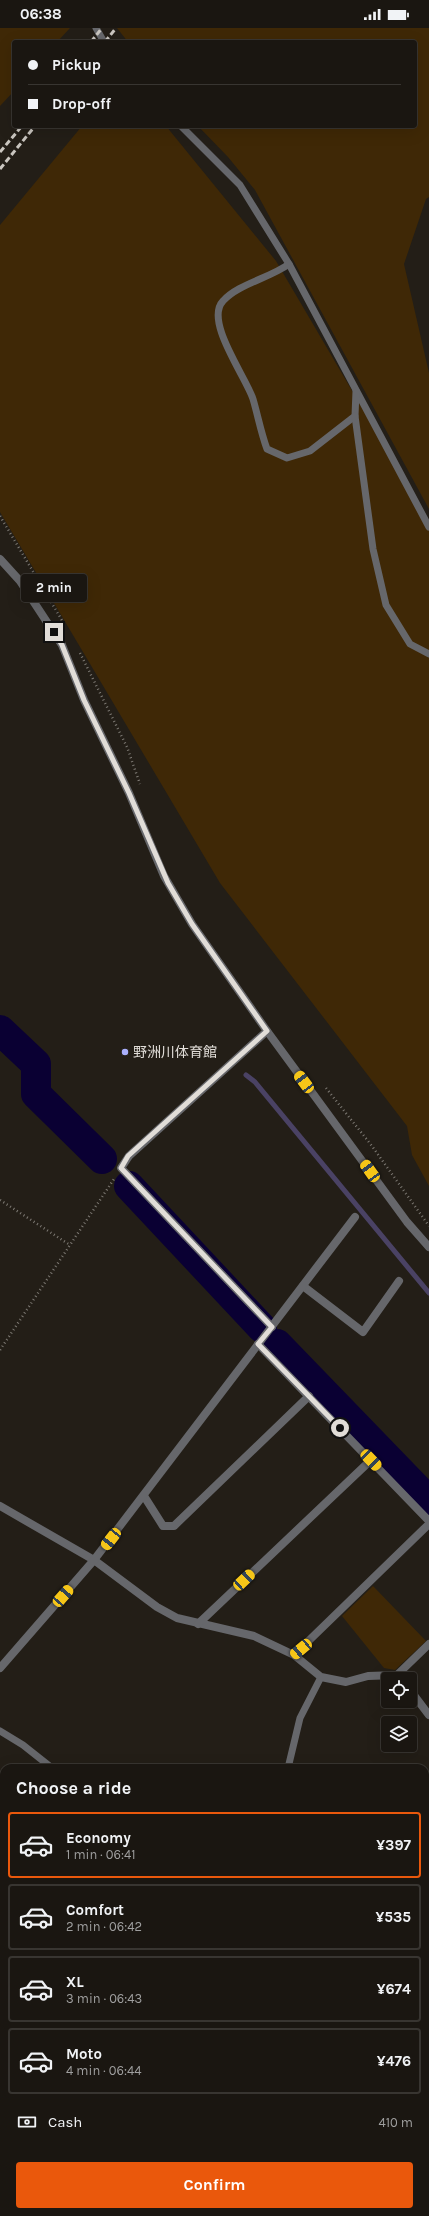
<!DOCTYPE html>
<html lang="en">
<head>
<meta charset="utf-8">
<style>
  :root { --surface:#1a1611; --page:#27231f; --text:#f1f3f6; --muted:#9f9f9f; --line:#383531; --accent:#ea580c }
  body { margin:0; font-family:Karla,"Noto Sans JP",sans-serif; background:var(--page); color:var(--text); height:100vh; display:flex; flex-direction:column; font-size:15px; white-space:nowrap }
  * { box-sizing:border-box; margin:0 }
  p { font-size:13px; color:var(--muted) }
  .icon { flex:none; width:22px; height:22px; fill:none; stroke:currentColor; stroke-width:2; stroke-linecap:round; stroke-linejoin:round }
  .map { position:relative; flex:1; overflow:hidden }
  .sheet { position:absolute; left:0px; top:1736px; width:429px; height:452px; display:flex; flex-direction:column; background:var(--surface); border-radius:12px 12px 0 0; box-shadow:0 4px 16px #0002,0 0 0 1px var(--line) }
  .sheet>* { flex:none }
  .banner { position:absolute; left:12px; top:12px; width:405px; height:88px; border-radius:4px; box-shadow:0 4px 16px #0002,0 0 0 1px var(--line); display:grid; align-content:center; height:88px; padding:0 16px; background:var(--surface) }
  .tools { position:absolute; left:381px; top:1644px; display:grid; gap:8px }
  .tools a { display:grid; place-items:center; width:36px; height:36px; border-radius:4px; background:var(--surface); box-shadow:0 4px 16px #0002,0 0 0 1px var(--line); font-size:20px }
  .end { position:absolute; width:18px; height:18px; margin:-9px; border:5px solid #e1ddd8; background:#111; box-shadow:0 0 0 2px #111 }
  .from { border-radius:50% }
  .bubble { position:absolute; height:28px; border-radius:4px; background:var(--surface); box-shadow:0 4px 16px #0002,0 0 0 1px var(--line); font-size:13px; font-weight:700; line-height:28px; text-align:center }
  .car { position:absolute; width:12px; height:24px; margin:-12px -6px; border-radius:5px; box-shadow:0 0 3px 1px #0007; background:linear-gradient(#f5c518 24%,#345 0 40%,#f5c518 0 76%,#345 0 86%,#f5c518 0) }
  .banner b { display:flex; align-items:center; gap:14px; height:38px; font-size:15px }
  .banner b+b { border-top:1px solid var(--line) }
  .banner i { width:10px; height:10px; background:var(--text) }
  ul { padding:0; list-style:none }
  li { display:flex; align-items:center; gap:12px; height:66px; margin:0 8px 6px; padding:0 8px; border:2px solid var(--line); border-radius:4px }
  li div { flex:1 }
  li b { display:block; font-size:15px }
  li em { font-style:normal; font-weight:700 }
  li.active { border-color:var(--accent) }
  li>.icon { width:36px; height:36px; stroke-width:1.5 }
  h2 { padding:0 16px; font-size:18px; line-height:48px }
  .pay { display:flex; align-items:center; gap:10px; height:44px; padding:0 16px; font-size:15px }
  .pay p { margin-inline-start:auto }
  .action { display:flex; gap:8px; margin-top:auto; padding:8px 16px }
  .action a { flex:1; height:46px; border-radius:4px; background:var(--accent); color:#fff; font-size:16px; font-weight:700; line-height:46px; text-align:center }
  .status { display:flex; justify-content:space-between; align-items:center; height:28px; padding:0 20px; background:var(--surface); direction:ltr }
  .status svg { height:11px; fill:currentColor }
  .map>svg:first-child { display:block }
  .green { fill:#3f2806 }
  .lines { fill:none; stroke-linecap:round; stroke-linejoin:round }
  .stream { stroke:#4a4264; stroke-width:5 }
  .river { stroke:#0a0033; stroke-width:30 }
  .path { stroke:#7e7a74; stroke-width:2.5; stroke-dasharray:1 3; stroke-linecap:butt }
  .service { stroke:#66676b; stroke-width:7 }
  .minor { stroke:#66676b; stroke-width:8 }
  .tertiary { stroke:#66676b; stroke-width:8 }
  .rail { stroke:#cac6c0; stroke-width:3; stroke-dasharray:6 3; stroke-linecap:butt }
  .route { stroke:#e1ddd8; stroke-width:5 }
  .poi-dot { fill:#aab0fc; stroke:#231e17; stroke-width:1.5 }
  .labels { text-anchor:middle; stroke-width:3; stroke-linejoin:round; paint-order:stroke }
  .poi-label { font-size:14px; fill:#e1ddd8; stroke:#231e17; text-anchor:start }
</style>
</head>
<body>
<div class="status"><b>06:38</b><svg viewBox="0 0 49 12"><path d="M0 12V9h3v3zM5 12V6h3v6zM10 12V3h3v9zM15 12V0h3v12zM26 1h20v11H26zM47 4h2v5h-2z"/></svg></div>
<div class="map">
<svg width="429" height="2188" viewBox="0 0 429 2188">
  <rect width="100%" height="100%" fill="#231e17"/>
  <g class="green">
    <path d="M0,0H70L57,14H14V63L0,78Z"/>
    <path d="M117,0H429V169L426,171L404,236L429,345V481L255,162L228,129L198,98H415V14H128Z"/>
    <path d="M82,98H166L276,233L429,494V1158L412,1127L407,1098L220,855L0,484V197Z"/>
    <path d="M373,1558L426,1613L395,1642L384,1640L342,1588Z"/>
  </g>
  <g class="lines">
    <path class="stream" d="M246,1047L255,1054L429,1265"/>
    <g class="river">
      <path d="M0,1002L36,1036V1066L102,1131"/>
      <path d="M129,1158L262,1300"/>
      <path d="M277,1316L429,1473"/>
    </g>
    <g class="path">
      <path d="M0,488L63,594"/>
      <path d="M80,625L127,719L140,756"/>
      <path d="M326,1060L372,1118L429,1198"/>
      <path d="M0,1172L70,1217"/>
      <path d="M0,1322L114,1151"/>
      <path d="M0,1855L4,1853"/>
      <path d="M0,1956L4,1961"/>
    </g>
    <g class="service">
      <path d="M96,0L104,14"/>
      <path d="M181,98L240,157L289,236L429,499"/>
      <path d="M289,236C270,250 238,256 223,273C204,293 246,349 253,371C258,388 261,405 267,421L287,430L310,423L355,388L356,363"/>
      <path d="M355,388L373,521L386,577L410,616L429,626"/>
      <path d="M0,1703L23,1717L52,1740"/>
      <path d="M288,1740L300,1690L321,1649"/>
      <path d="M425,1980H429"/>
      <path d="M0,2082L4,2086"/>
      <path d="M412,2184L415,2188"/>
      <path d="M47,2188L49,2184"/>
      <path d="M78,2188V2184"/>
      <path d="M358,2188L361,2184"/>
    </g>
    <g class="minor">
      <path d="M267,1003L129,1128L121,1140L272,1299"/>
      <path d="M303,1258L363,1304L399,1253"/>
      <path d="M258,1316L429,1493"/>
      <path d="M144,1468L163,1498H174L309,1368"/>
      <path d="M0,1478L94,1532L157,1579L177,1590L254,1608L294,1627L321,1649L346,1654L368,1648L397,1647L400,1651"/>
      <path d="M198,1596L371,1432"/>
      <path d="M294,1627L429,1496"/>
      <path d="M0,1640L94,1532L355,1189"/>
      <path d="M397,1647L429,1616"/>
      <path d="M410,1662L429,1687"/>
      <path d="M425,1803L429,1805"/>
      <path d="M425,1883L429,1881"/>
      <path d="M195,2184L200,2188"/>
    </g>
    <path class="tertiary" d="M0,531L20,553L62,617L84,672L129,765L164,848L192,896L267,1003L407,1194L429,1219"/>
    <g class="rail">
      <path d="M91,14L102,0"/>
      <path d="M105,14L116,0"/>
      <path d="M0,124L22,98"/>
      <path d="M0,141L35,98"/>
    </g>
  </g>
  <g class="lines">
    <path class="route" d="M54,604L62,617L84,672L129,765L168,855L192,896L267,1003L128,1128L121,1140L272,1299L258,1316L340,1400"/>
  </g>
  <circle class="poi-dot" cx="125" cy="1024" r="4"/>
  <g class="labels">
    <g class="poi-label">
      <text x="133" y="1029">野洲川体育館</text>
    </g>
  </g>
</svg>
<div class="tools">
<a><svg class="icon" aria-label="locate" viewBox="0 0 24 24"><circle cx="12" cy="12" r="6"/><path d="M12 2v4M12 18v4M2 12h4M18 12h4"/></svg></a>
<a><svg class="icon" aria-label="layers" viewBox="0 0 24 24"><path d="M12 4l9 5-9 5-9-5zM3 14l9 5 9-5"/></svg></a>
</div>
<i class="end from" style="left:340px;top:1400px"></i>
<i class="end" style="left:54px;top:604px"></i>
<div class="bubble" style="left:21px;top:546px;width:66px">2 min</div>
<i class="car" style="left:304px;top:1054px;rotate:323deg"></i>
<i class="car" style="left:370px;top:1143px;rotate:324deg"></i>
<i class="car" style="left:371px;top:1432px;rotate:136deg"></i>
<i class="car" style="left:111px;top:1511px;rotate:218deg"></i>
<i class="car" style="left:244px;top:1552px;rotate:47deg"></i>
<i class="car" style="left:63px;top:1568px;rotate:41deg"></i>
<i class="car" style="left:301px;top:1621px;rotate:230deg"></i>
<div class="banner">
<b><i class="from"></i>Pickup</b>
<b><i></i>Drop-off</b>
</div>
<section class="sheet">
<h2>Choose a ride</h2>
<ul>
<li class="active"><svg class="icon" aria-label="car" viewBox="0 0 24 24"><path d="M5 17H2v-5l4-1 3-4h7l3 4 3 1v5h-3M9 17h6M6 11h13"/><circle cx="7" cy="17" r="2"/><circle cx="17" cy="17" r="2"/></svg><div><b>Economy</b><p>1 min · 06:41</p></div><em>¥397</em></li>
<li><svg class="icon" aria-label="car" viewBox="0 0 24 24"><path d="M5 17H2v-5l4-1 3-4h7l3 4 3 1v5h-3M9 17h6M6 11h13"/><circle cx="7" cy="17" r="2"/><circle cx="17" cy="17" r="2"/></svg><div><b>Comfort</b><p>2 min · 06:42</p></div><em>¥535</em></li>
<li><svg class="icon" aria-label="car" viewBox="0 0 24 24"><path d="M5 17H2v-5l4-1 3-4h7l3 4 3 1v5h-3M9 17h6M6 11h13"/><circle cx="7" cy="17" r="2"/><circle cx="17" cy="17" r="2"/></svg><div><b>XL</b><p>3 min · 06:43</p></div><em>¥674</em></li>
<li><svg class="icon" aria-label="car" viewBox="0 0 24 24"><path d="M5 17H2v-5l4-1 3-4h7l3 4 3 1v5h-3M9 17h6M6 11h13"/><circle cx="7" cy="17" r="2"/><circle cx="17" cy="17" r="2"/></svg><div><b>Moto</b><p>4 min · 06:44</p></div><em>¥476</em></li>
</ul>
<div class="pay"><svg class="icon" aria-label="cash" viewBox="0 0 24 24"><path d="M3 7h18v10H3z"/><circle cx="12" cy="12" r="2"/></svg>Cash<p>410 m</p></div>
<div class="action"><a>Confirm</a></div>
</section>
</div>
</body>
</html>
